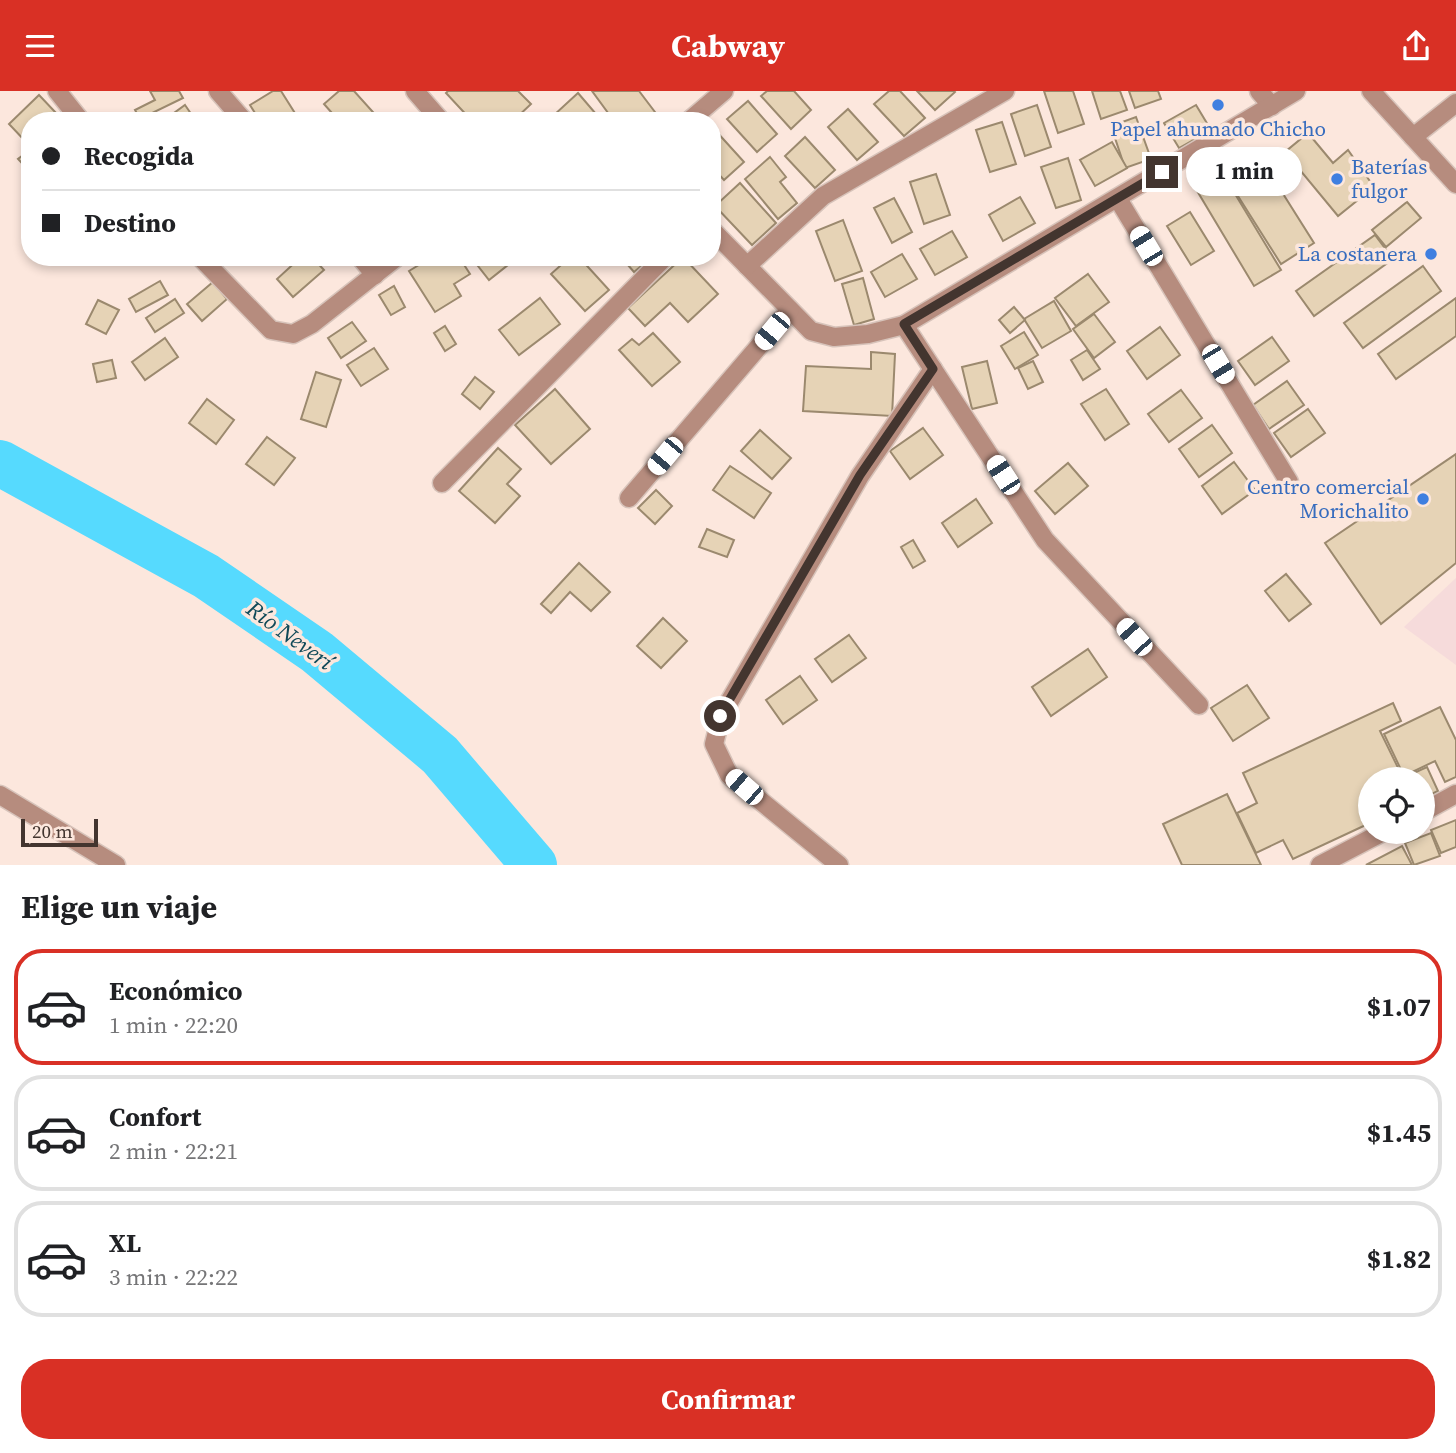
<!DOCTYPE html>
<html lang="es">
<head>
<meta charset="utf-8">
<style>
  :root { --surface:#fff; --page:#f2f2f2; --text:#202124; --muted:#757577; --line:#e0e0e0; --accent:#d93025 }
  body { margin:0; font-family:"Source Serif 4",serif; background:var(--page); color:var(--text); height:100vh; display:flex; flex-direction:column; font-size:26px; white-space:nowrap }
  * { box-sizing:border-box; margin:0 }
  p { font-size:23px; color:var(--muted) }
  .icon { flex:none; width:38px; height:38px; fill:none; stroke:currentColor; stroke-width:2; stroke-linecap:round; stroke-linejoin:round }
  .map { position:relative; height:774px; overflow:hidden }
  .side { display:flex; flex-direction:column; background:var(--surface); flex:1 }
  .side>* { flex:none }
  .banner { position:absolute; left:21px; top:21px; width:700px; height:154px; border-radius:28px; box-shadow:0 4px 10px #0003; display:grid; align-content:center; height:154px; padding:0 21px; background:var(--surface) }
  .tools { position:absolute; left:1358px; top:676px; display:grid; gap:14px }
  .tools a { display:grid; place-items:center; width:77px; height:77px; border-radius:50%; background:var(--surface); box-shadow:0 4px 10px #0003; font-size:35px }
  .scale { position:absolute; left:21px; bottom:18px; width:77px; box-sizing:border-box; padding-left:7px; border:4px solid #43352f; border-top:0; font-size:19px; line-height:24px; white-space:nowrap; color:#43352f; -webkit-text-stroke:5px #fce7dd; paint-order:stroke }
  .end { position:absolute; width:32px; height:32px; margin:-16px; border:9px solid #43352f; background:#fff; box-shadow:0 0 0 4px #fff }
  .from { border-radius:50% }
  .bubble { position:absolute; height:49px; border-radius:24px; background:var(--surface); box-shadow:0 4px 10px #0003; font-size:23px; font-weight:700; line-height:49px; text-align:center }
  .car { position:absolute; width:21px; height:42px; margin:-21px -10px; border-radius:9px; box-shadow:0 0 5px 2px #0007; background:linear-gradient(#fff 24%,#345 0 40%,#fff 0 76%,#345 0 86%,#fff 0) }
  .banner b { display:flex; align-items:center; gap:24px; height:66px; font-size:26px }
  .banner b+b { border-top:2px solid var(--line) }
  .banner i { width:18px; height:18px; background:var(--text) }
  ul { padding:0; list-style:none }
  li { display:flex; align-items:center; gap:21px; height:116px; margin:0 14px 10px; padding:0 7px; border:4px solid var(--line); border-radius:28px }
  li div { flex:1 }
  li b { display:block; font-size:26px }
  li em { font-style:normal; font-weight:700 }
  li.active { border-color:var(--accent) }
  li>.icon { width:63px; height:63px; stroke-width:1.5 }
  h2 { padding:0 21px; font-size:32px; line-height:84px }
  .action { display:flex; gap:14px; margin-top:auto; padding:14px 21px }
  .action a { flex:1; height:80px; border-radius:28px; background:var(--accent); color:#fff; font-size:28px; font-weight:700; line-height:80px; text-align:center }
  header { display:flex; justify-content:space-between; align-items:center; height:91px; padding:0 21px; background:var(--accent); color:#fff; font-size:32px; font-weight:700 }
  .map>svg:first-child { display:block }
  .education { fill:#f6dbdb }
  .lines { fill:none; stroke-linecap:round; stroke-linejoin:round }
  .river { stroke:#56dafe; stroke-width:46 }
  .building { fill:#e6d3b6; stroke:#9b896e; stroke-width:2 }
  .minor-casing { stroke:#d7c3ba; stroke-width:21 }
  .minor { stroke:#b68c7e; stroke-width:18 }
  .route { stroke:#43352f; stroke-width:9 }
  .shop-dot { fill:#3f7fe0; stroke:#fce7dd; stroke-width:2.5 }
  .labels { text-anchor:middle; stroke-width:7; stroke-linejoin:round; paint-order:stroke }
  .shop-label { font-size:21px; fill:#366cbe; stroke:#fce7dd; text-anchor:end }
  .water-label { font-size:23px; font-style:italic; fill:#104958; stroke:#fce7dd }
</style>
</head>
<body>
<header><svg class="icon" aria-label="menu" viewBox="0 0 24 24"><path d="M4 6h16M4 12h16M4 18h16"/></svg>Cabway<svg class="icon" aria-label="share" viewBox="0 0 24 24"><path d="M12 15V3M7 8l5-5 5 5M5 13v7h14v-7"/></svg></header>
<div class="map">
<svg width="1456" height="774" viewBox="0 0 1456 774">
  <rect width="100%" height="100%" fill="#fce7dd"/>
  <path class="education" d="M1456,487V574L1404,536Z"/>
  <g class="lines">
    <path class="river" d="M0,372L206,485L317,561L440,664L534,774"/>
  </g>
  <g class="building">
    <path d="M150,0H179L183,7L140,28L135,19L155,9Z"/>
    <path d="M273,0H281L298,27L293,30H260L250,14Z"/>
    <path d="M339,0H354L381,30H339L324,13Z"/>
    <path d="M448,0H518L531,13L513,30H472L446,2Z"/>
    <path d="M592,0H639L661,29L614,30Z"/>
    <path d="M767,0H794L811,19L791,38L761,5Z"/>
    <path d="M889,0H900L925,27L904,45L874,13Z"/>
    <path d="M917,0H954L955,1L935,19Z"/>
    <path d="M1044,0H1073L1084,33L1058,42Z"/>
    <path d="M1092,0H1120L1127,19L1101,28Z"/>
    <path d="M1129,0H1158L1161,8L1135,17Z"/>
    <path d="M578,2L602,30H559L554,24Z"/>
    <path d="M39,4L57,23L50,30H30L27,52L9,33Z"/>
    <path d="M748,10L777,43L757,61L727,28Z"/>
    <path d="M185,14L196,30H163Z"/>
    <path d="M1037,14L1051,56L1025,65L1011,23Z"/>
    <path d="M1196,14L1211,39L1179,57L1164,32Z"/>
    <path d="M848,18L878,51L857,69L828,36Z"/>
    <path d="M1136,26L1151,68L1125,77L1111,35Z"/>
    <path d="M1002,31L1016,73L990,81L976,39Z"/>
    <path d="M715,39L744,71L724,89L712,76Z"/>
    <path d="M1308,42L1333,72L1348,59L1374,96L1338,125L1285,61Z"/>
    <path d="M805,46L835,79L815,97L785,65Z"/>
    <path d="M1112,51L1127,77L1095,95L1080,69Z"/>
    <path d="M30,59V81L18,68Z"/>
    <path d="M1258,63L1314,152L1281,173L1231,94L1256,79L1249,68Z"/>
    <path d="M770,66L786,86L780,91L797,112L778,128L745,88Z"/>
    <path d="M1068,67L1081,109L1056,117L1041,76Z"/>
    <path d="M936,83L950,124L924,133L910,91Z"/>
    <path d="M1223,83L1281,179L1254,195L1196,98Z"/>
    <path d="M740,92L776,132L752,154L715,115Z"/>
    <path d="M1020,106L1035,132L1003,150L989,124Z"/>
    <path d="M894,107L912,141L892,152L874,117Z"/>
    <path d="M1407,111L1421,127L1386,156L1372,139Z"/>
    <path d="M1190,121L1214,160L1191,174L1167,135Z"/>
    <path d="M843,129L862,180L835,190L816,140Z"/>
    <path d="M952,140L967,166L935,184L920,158Z"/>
    <path d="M1375,144L1393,168L1314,225L1296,200Z"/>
    <path d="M902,163L917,188L885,206L871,181Z"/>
    <path d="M301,166H312L324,179L293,206L277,188Z"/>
    <path d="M432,166H459L470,183L454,193L461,205L435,221L409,180Z"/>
    <path d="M471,166H511L513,170L489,189Z"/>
    <path d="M570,166H579L609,199L585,220L551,183Z"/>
    <path d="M621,166H652L634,181Z"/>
    <path d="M683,166L718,203L688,231L670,212L645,235L628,217Z"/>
    <path d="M1423,175L1441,200L1363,257L1344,232Z"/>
    <path d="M1088,183L1109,211L1076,235L1055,207Z"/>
    <path d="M863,187L874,228L854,234L842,193Z"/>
    <path d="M160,190L168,204L136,221L129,208Z"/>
    <path d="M213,191L227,208L202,230L187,213Z"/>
    <path d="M394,195L405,216L391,224L379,204Z"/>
    <path d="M540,207L560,233L519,264L499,239Z"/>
    <path d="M1456,207V245L1396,288L1378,263Z"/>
    <path d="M175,208L184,222L155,241L146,227Z"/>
    <path d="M98,209L119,219L106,243L86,233Z"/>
    <path d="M1054,210L1071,240L1042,257L1024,228Z"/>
    <path d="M1014,216L1025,229L1010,242L999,229Z"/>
    <path d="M1094,223L1115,251L1094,267L1073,238Z"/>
    <path d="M352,231L366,250L341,267L328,247Z"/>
    <path d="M445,235L456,253L445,260L434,242Z"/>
    <path d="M1160,236L1180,264L1147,288L1127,260Z"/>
    <path d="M1024,241L1038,264L1015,278L1001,255Z"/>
    <path d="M653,242L680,271L652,295L619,259L632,248L639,254Z"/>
    <path d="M1272,246L1289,270L1255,294L1238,270Z"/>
    <path d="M165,247L178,266L145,289L132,271Z"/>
    <path d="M374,257L388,278L361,295L347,274Z"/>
    <path d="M1087,259L1100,278L1083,289L1071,269Z"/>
    <path d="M871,261L895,263L892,325L803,320L806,275L871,278Z"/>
    <path d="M112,269L116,287L97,291L93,273Z"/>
    <path d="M987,270L997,312L972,318L962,276Z"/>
    <path d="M1033,270L1043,291L1028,298L1018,277Z"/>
    <path d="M316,281L341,289L326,336L301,328Z"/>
    <path d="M475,286L494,301L480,318L462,303Z"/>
    <path d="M1287,290L1304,314L1269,338L1253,314Z"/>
    <path d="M555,298L590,338L551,373L515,334Z"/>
    <path d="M1106,298L1129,333L1105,349L1081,313Z"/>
    <path d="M1181,299L1202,327L1169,351L1148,323Z"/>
    <path d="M207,308L234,329L216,353L189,332Z"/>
    <path d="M1308,318L1325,342L1291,366L1274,342Z"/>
    <path d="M1212,334L1232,362L1199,386L1179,358Z"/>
    <path d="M923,337L943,364L910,388L890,360Z"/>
    <path d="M760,339L791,367L772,388L741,360Z"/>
    <path d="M267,346L295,367L274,394L246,373Z"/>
    <path d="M498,357L521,378L507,393L520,405L495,432L459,400Z"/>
    <path d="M1456,363V472L1381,533L1325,452Z"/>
    <path d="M1234,371L1255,399L1222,423L1202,395Z"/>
    <path d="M1068,372L1088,395L1055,423L1035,400Z"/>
    <path d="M730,375L771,402L754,427L713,399Z"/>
    <path d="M656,399L672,415L655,433L638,417Z"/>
    <path d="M976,408L992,432L958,456L942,432Z"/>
    <path d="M707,438L734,449L727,466L699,456Z"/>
    <path d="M913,449L925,470L913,477L901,456Z"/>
    <path d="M579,472L610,501L591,520L570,501L551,522L541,513Z"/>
    <path d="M1286,483L1311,513L1289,530L1265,500Z"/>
    <path d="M663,527L687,550L661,577L637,555Z"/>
    <path d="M849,544L866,567L832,591L815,568Z"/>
    <path d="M1088,558L1107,586L1051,625L1032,596Z"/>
    <path d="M800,585L817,609L783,633L766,609Z"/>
    <path d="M1247,594L1269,627L1233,650L1211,617Z"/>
    <path d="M1393,612L1401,630L1380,640L1403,687L1427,676L1438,700L1423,707V688H1370V732L1293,768L1283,749L1256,762L1237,722L1257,712L1243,682Z"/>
    <path d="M1440,616L1456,649V686L1445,691L1435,670L1404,685L1384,643Z"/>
    <path d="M1227,703L1261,774H1182L1163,733Z"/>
    <path d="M1456,729V756L1441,762L1431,739Z"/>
    <path d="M1431,742L1440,765L1414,774L1405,752Z"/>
    <path d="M1402,755L1412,774H1366Z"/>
  </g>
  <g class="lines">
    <g class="minor-casing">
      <g id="minor">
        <path d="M57,0L81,30"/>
        <path d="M218,0L244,30"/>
        <path d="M415,0L441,30"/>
        <path d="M1259,0L1272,15"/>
        <path d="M1371,0L1456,93"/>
        <path d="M689,30L724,0"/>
        <path d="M1413,46L1456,12"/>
        <path d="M1118,108L1289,391"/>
        <path d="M712,139L811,240L834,246L868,243L904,234L1296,0"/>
        <path d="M200,166L271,239L293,243L312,233L397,166"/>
        <path d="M360,166L375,184"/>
        <path d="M747,175L823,105L1005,0"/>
        <path d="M904,234L1045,449L1199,614"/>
        <path d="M442,392L665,166"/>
        <path d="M629,407L790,219"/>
        <path d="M0,704L116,774"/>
        <path d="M1423,721L1456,703"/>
        <path d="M839,774L729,684L714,653L721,625L860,385L933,278"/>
        <path d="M1320,774L1385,740"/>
      </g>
    </g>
    <use href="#minor" class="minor"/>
  </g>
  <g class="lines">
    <path class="route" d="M720,625L860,384L933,278L904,233L1162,81"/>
  </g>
  <g class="shop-dot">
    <circle cx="1218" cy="14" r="7"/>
    <circle cx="1337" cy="88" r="7"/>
    <circle cx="1431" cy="163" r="7"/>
    <circle cx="1423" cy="408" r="7"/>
  </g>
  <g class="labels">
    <g class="shop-label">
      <text x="1218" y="45" text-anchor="middle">Papel ahumado Chicho</text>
      <text x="1351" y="83" text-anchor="start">Baterías<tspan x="1351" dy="24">fulgor</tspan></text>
      <text x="1417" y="170">La costanera</text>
      <text x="1409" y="403">Centro comercial<tspan x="1409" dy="24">Morichalito</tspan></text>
    </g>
    <g class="water-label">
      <text transform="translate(290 544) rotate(36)" y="8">Río Neverí</text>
    </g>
  </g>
</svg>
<div class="tools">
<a><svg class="icon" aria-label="locate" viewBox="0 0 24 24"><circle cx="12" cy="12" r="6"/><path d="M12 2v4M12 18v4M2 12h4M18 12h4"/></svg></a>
</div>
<div class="scale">20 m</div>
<i class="end from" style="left:720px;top:625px"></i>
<i class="end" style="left:1162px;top:81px"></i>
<div class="bubble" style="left:1186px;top:56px;width:116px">1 min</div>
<i class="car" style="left:1146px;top:155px;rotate:329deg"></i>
<i class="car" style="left:772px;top:240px;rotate:220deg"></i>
<i class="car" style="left:1218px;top:273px;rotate:149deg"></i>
<i class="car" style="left:665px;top:365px;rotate:220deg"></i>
<i class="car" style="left:1003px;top:384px;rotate:327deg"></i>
<i class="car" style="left:1134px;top:546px;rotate:318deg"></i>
<i class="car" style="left:744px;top:696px;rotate:311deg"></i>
<div class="banner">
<b><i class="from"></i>Recogida</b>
<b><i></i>Destino</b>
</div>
</div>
<section class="side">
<h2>Elige un viaje</h2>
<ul>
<li class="active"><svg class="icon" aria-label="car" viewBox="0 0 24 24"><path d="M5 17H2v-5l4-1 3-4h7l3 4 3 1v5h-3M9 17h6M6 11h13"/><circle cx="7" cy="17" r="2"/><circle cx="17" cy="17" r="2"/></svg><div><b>Económico</b><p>1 min · 22:20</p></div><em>$1.07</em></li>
<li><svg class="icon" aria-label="car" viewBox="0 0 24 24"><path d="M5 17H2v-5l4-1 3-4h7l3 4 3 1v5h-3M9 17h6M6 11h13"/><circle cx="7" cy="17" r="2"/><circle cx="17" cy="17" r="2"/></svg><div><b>Confort</b><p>2 min · 22:21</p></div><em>$1.45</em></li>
<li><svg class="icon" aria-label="car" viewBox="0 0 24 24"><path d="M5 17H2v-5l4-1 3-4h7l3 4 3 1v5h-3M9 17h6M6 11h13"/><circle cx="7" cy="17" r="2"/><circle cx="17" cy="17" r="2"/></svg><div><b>XL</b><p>3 min · 22:22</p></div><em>$1.82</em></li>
</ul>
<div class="action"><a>Confirmar</a></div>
</section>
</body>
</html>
